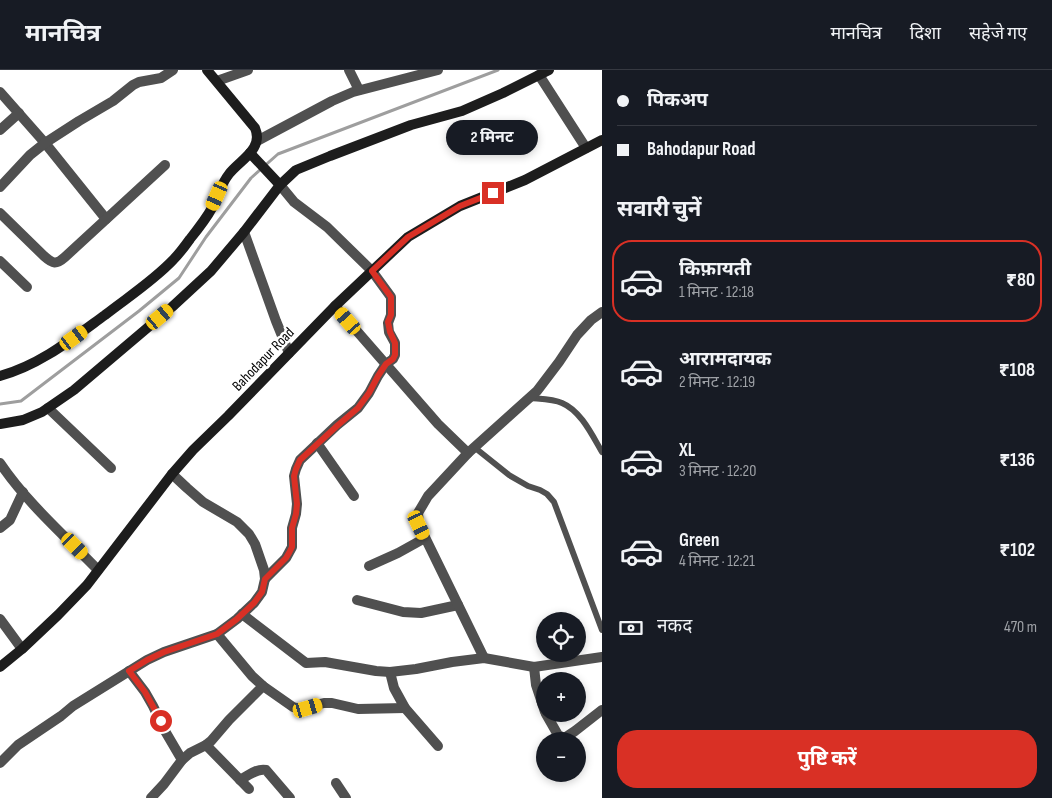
<!DOCTYPE html>
<html lang="hi">
<head>
<meta charset="utf-8">
<style>
  :root { --surface:#171b24; --page:#20242c; --text:#f1f3f6; --muted:#9ea1a6; --line:#363941; --accent:#d93025 }
  body { margin:0; font-family:"Sofia Sans Condensed","Noto Sans Devanagari",sans-serif; background:var(--page); color:var(--text); height:100vh; display:flex; flex-direction:column; font-size:19px; white-space:nowrap }
  * { box-sizing:border-box; margin:0 }
  p { font-size:16px; color:var(--muted) }
  .icon { flex:none; width:28px; height:28px; fill:none; stroke:currentColor; stroke-width:2; stroke-linecap:round; stroke-linejoin:round }
  .map { position:relative; flex:1; overflow:hidden }
  .panel { display:flex; flex-direction:column; background:var(--surface); width:450px }
  .panel>* { flex:none }
  .guide { display:grid; align-content:center; height:110px; padding:0 15px; background:var(--surface) }
  .tools { position:absolute; left:536px; top:542px; display:grid; gap:10px }
  .tools a { display:grid; place-items:center; width:50px; height:50px; border-radius:50%; background:var(--surface); box-shadow:0 2px 8px #0003; font-size:25px }
  .end { position:absolute; width:22px; height:22px; margin:-11px; border:6px solid #d93025; background:#fff; box-shadow:0 0 0 2px #fff }
  .from { border-radius:50% }
  .bubble { position:absolute; height:35px; border-radius:18px; background:var(--surface); box-shadow:0 2px 8px #0003; font-size:16px; font-weight:700; line-height:35px; text-align:center }
  .car { position:absolute; width:15px; height:30px; margin:-15px -8px; border-radius:6px; box-shadow:0 0 4px 1px #0007; background:linear-gradient(#f5c518 24%,#345 0 40%,#f5c518 0 76%,#345 0 86%,#f5c518 0) }
  .guide b { display:flex; align-items:center; gap:18px; height:48px; font-size:19px }
  .guide b+b { border-top:1px solid var(--line) }
  .guide i { width:12px; height:12px; background:var(--text) }
  ul { padding:0; list-style:none }
  li { display:flex; align-items:center; gap:15px; height:82px; margin:0 10px 8px; padding:0 5px; border:2px solid transparent; border-radius:20px }
  li div { flex:1 }
  li b { display:block; font-size:19px }
  li em { font-style:normal; font-weight:700 }
  li.active { border-color:var(--accent) }
  li>.icon { width:45px; height:45px; stroke-width:1.5 }
  h2 { padding:0 15px; font-size:22px; line-height:60px }
  .pay { display:flex; align-items:center; gap:12px; height:55px; padding:0 15px; font-size:19px }
  .pay p { margin-inline-start:auto }
  .cta { display:flex; gap:10px; margin-top:auto; padding:10px 15px }
  .cta a { flex:1; height:58px; border-radius:20px; background:var(--accent); color:#fff; font-size:20px; font-weight:700; line-height:58px; text-align:center }
  header { display:flex; align-items:center; gap:30px; box-sizing:border-box; height:70px; padding:0 25px; background:var(--surface); border-bottom:1px solid var(--line) }
  header strong { font-size:24px }
  nav { display:flex; gap:28px; margin-inline-start:auto; font-size:18px }
  main { display:flex; flex:1; min-height:0 }
  .map>svg:first-child { display:block }
  .lines { fill:none; stroke-linecap:round; stroke-linejoin:round }
  .stream { stroke:#9e9e9e; stroke-width:3 }
  .lane { stroke:#505050; stroke-width:6 }
  .street { stroke:#505050; stroke-width:10 }
  .secondary { stroke:#1d1d1d; stroke-width:10 }
  .route { stroke:#d93025; stroke-width:6 }
  .labels { text-anchor:middle; stroke-width:5; stroke-linejoin:round; paint-order:stroke }
  .street-label { font-size:15px; fill:#000; stroke:#fff }
</style>
</head>
<body>
<header>
<strong>मानचित्र</strong>
<nav><a>मानचित्र</a><a>दिशा</a><a>सहेजे गए</a></nav>
</header>
<main>
<div class="map">
<svg width="602" height="728" viewBox="0 0 602 728">
  <rect width="100%" height="100%" fill="#fff"/>
  <g class="lines">
    <path class="stream" d="M0,334L21,331L139,241L179,208L206,167L251,108L278,84L498,0"/>
    <g class="lane">
      <path d="M530,328C540,329 553,329 562,333C581,341 592,365 602,382"/>
      <path d="M474,377L509,405L528,416L540,420L547,424L554,432L602,560"/>
    </g>
    <g class="street">
      <path d="M349,0L359,20"/>
      <path d="M539,5L586,78"/>
      <path d="M217,11L248,0"/>
      <path d="M0,22L45,73L106,149"/>
      <path d="M0,60L19,43"/>
      <path d="M257,71L332,31L353,22L438,0"/>
      <path d="M0,117L30,85L45,73L79,51L113,31L133,15L139,12L161,8L173,0"/>
      <path d="M0,143L44,186C53,194 56,195 65,187L165,95"/>
      <path d="M244,162L276,251L289,283"/>
      <path d="M0,191L27,217"/>
      <path d="M335,236L438,354L468,383"/>
      <path d="M48,338L111,398"/>
      <path d="M317,373L354,426"/>
      <path d="M0,393C27,433 65,466 98,500"/>
      <path d="M0,458L10,450L23,422"/>
      <path d="M369,496L398,483L425,468"/>
      <path d="M265,509L286,488L292,477V458L296,444L297,434L294,406L296,399L300,390L337,355L358,338L369,323L378,306L386,294L393,289L395,285V273L389,262L388,253L391,245V227L372,201L327,157L294,132L280,115"/>
      <path d="M357,530L403,542L421,543L458,535"/>
      <path d="M242,544L306,593L325,592L376,601L390,602L416,599L452,592L484,588L534,597L602,587"/>
      <path d="M0,549L22,579"/>
      <path d="M217,564L252,606L263,616L293,637L300,639L324,633H332L358,639L405,638"/>
      <path d="M484,588L419,455L418,443L428,426L468,383L537,321L559,292L577,265L591,250L602,242"/>
      <path d="M534,597L536,615L545,642"/>
      <path d="M129,601L145,622L153,636L165,661L182,690"/>
      <path d="M390,602L394,618L405,638L438,676"/>
      <path d="M546,644L558,665L562,667H566L575,661L602,640"/>
      <path d="M206,675L249,719"/>
      <path d="M0,693L18,675L61,646L73,636L147,590L164,582L217,564L237,549L254,533L262,522L265,509L264,500L255,474L249,464L237,452L203,432L187,418L172,404"/>
      <path d="M240,710C247,706 257,698 266,700L290,728"/>
      <path d="M336,713L346,728"/>
      <path d="M151,728L164,714L182,690L190,683L206,675L211,671L229,650L263,616"/>
    </g>
    <g class="secondary">
      <path d="M250,83L280,115"/>
      <path d="M0,306C40,295 72,269 105,245C128,227 153,211 173,190C179,184 185,176 190,169C198,159 206,149 212,138C218,126 221,114 229,104C240,90 264,79 255,58L207,0"/>
      <path d="M0,354L23,350L42,342L74,320L172,237L211,201L244,162L280,115L296,100L330,86L411,55L462,41L503,23L549,0"/>
      <path d="M0,597L22,579L58,545L87,515L172,404L193,380L228,346L335,236L408,167L460,136L525,110L602,70"/>
    </g>
  </g>
  <g class="lines">
    <path class="route" d="M161,651L145,622L129,601L147,590L164,582L217,564L237,549L254,533L262,522L265,509L286,488L289,483L292,477V458L296,444L297,434L294,406L296,399L300,390L338,355L358,338L369,323L378,306L386,294L393,289L395,285V273L390,262L388,252L391,245V227L372,201L408,167L460,136L493,123"/>
  </g>
  <g class="labels">
    <g class="street-label">
      <text transform="translate(263 289) rotate(-46)" y="5">Bahodapur Road</text>
    </g>
  </g>
</svg>
<div class="tools">
<a><svg class="icon" aria-label="locate" viewBox="0 0 24 24"><circle cx="12" cy="12" r="6"/><path d="M12 2v4M12 18v4M2 12h4M18 12h4"/></svg></a>
<a>+</a>
<a>−</a>
</div>
<i class="end from" style="left:161px;top:651px"></i>
<i class="end" style="left:493px;top:123px"></i>
<div class="bubble" style="left:446px;top:50px;width:92px">2 मिनट</div>
<i class="car" style="left:217px;top:126px;rotate:204deg"></i>
<i class="car" style="left:160px;top:247px;rotate:50deg"></i>
<i class="car" style="left:348px;top:251px;rotate:319deg"></i>
<i class="car" style="left:74px;top:268px;rotate:54deg"></i>
<i class="car" style="left:419px;top:455px;rotate:155deg"></i>
<i class="car" style="left:75px;top:476px;rotate:135deg"></i>
<i class="car" style="left:308px;top:638px;rotate:74deg"></i>
</div>
<section class="panel">
<div class="guide">
<b><i class="from"></i>पिकअप</b>
<b><i></i>Bahodapur Road</b>
</div>
<h2>सवारी चुनें</h2>
<ul>
<li class="active"><svg class="icon" aria-label="car" viewBox="0 0 24 24"><path d="M5 17H2v-5l4-1 3-4h7l3 4 3 1v5h-3M9 17h6M6 11h13"/><circle cx="7" cy="17" r="2"/><circle cx="17" cy="17" r="2"/></svg><div><b>किफ़ायती</b><p>1 मिनट · 12:18</p></div><em>₹80</em></li>
<li><svg class="icon" aria-label="car" viewBox="0 0 24 24"><path d="M5 17H2v-5l4-1 3-4h7l3 4 3 1v5h-3M9 17h6M6 11h13"/><circle cx="7" cy="17" r="2"/><circle cx="17" cy="17" r="2"/></svg><div><b>आरामदायक</b><p>2 मिनट · 12:19</p></div><em>₹108</em></li>
<li><svg class="icon" aria-label="car" viewBox="0 0 24 24"><path d="M5 17H2v-5l4-1 3-4h7l3 4 3 1v5h-3M9 17h6M6 11h13"/><circle cx="7" cy="17" r="2"/><circle cx="17" cy="17" r="2"/></svg><div><b>XL</b><p>3 मिनट · 12:20</p></div><em>₹136</em></li>
<li><svg class="icon" aria-label="car" viewBox="0 0 24 24"><path d="M5 17H2v-5l4-1 3-4h7l3 4 3 1v5h-3M9 17h6M6 11h13"/><circle cx="7" cy="17" r="2"/><circle cx="17" cy="17" r="2"/></svg><div><b>Green</b><p>4 मिनट · 12:21</p></div><em>₹102</em></li>
</ul>
<div class="pay"><svg class="icon" aria-label="cash" viewBox="0 0 24 24"><path d="M3 7h18v10H3z"/><circle cx="12" cy="12" r="2"/></svg>नकद<p>470 m</p></div>
<div class="cta"><a>पुष्टि करें</a></div>
</section>
</main>
</body>
</html>
